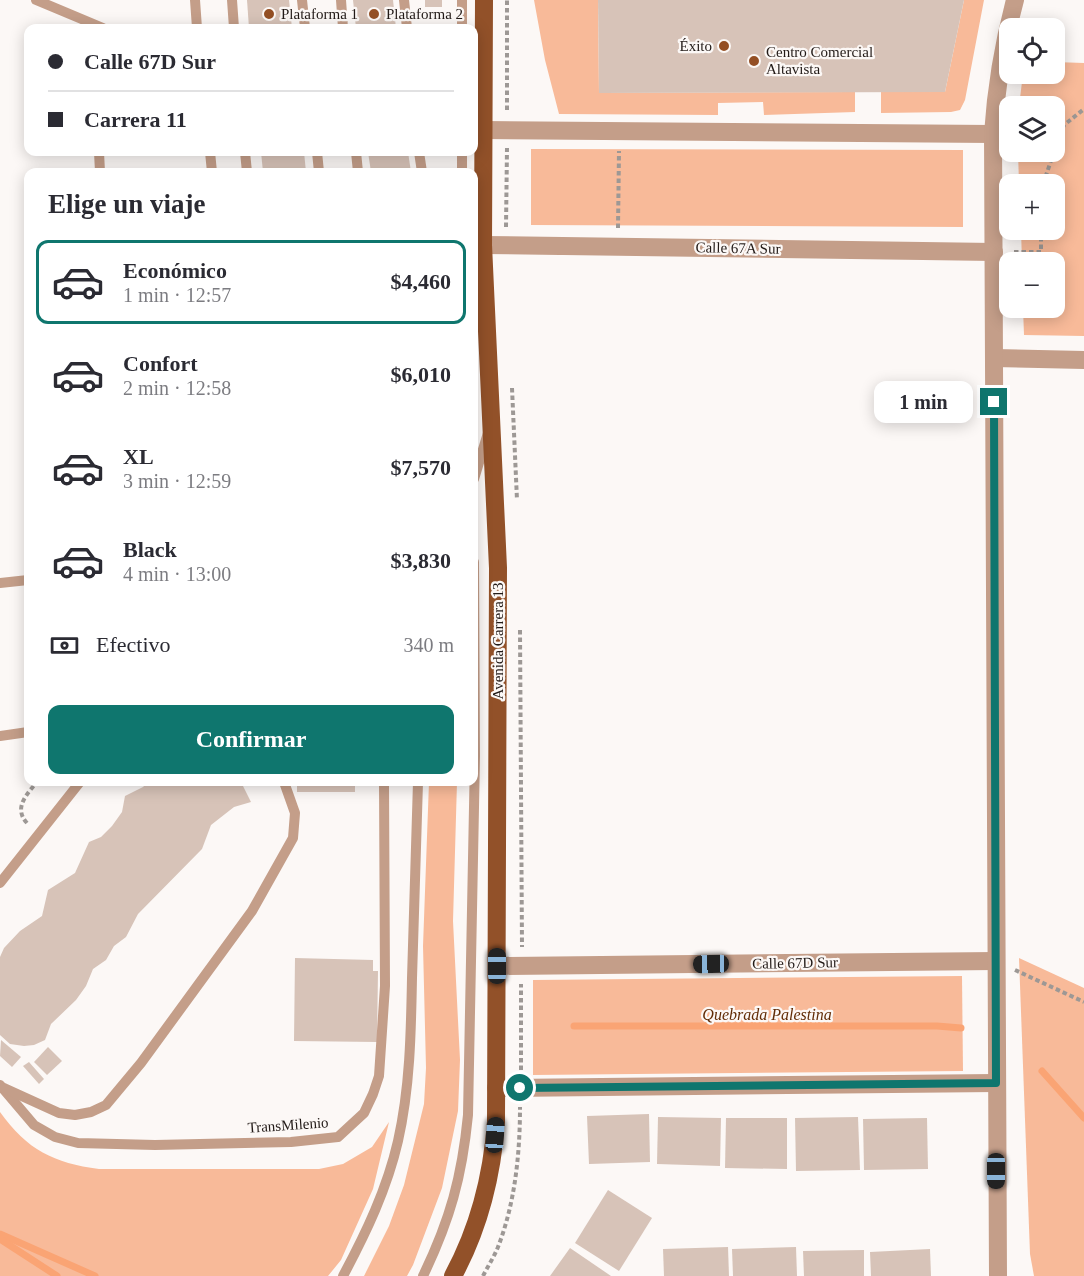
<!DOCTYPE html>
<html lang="es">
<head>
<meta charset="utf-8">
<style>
  :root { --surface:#fff; --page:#f2f2f3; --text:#2b2b33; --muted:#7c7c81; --line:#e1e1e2; --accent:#0f766e }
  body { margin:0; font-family:Georgia,serif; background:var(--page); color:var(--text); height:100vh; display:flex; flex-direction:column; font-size:22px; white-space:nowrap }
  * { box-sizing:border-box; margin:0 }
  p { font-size:20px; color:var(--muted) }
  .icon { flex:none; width:33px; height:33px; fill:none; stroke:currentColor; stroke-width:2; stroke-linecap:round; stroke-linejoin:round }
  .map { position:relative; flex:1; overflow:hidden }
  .panel { position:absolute; left:24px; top:168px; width:454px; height:618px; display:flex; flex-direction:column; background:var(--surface); border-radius:12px; box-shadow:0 3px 15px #0003 }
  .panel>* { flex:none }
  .hud { position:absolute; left:24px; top:24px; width:454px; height:132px; border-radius:12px; box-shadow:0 3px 15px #0003; display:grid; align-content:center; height:132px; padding:0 24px; background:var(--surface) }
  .fabs { position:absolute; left:999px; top:18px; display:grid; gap:12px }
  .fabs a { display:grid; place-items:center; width:66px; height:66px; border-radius:12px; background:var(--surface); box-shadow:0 3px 15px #0003; font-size:30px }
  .end { position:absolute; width:27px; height:27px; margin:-14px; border:8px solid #0f766e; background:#fff; box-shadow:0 0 0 3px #fff }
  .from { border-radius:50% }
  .bubble { position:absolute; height:42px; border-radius:12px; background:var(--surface); box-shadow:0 3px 15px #0003; font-size:20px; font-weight:700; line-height:42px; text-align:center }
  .car { position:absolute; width:18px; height:36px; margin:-18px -9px; border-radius:8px; box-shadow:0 0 4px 2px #0007; background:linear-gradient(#222 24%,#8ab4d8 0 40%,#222 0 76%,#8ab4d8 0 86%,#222 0) }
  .hud b { display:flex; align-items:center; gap:21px; height:57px; font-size:22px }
  .hud b+b { border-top:2px solid var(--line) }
  .hud i { width:15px; height:15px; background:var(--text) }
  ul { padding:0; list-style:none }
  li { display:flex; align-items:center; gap:18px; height:84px; margin:0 12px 9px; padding:0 12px; border:3px solid transparent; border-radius:12px }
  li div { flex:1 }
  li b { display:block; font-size:22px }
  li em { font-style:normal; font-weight:700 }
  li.selected { border-color:var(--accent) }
  li>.icon { width:54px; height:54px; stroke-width:1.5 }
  h2 { padding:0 24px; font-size:27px; line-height:72px }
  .pay { display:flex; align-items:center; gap:15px; height:66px; padding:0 24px; font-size:22px }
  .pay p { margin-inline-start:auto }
  .primary-button { display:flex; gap:12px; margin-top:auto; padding:12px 24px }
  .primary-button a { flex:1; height:69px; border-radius:12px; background:var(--accent); color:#fff; font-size:24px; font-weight:700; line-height:69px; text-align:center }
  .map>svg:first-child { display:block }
  .green { fill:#f8ba99 }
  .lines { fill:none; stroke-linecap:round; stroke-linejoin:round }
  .stream { stroke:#faa474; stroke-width:7 }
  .building { fill:#d7c3b8 }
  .path { stroke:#9d9895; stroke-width:4; stroke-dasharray:4.5 3; stroke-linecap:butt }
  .lane { stroke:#c49e89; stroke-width:10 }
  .street { stroke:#c49e89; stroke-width:18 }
  .primary { stroke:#925129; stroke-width:18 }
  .route { stroke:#0f766e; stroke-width:8 }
  .poi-dot { fill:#944f24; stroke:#fcf8f6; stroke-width:2 }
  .labels { text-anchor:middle; stroke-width:4.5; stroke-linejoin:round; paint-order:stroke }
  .poi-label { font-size:15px; fill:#221a17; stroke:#fcf8f6; text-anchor:start }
  .street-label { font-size:15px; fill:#221a17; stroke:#fcf8f6 }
  .water-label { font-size:16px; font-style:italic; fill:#622c06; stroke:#fcf8f6 }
</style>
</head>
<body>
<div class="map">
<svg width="1084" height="1276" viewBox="0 0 1084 1276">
  <rect width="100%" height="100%" fill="#fcf8f6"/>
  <g class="green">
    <path d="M534,0H598L599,93L855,92V112L764,115L763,102L718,103V115L559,114L545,60Z"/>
    <path d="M964,0H984L965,100L960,110L951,112L881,113V92H945Z"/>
    <path d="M1055,62L1084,63V336L1024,335L1023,308H1054V262H1022L1021,230H1054V184H1019L1018,152H1054V106H1019L1023,74H1054Z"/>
    <path d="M531,149L963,150V227L531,225Z"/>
    <path d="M429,782H457L453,921L460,1060L458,1111L442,1188L413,1265L407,1276H364L389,1226L404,1185L424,1104L426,1068L423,946Z"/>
    <path d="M1019,958L1084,988V1276H1034L1030,1254Z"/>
    <path d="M962,976L963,1071L533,1075V980Z"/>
    <path d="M0,1112C27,1150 54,1163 99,1169H319L343,1164L372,1147L389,1122L373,1189L341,1260L328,1276H0Z"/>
  </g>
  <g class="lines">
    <g class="stream">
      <path d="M574,1026H937L961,1028"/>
      <path d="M1042,1071L1084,1118"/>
      <path d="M0,1234L95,1276"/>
      <path d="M0,1239L57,1276"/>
    </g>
  </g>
  <g class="building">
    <path d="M247,0H289L292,28H249Z"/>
    <path d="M353,0H393L396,28H356Z"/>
    <rect x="425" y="0" width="17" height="7"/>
    <path d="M598,0H964L945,92L599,93Z"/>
    <path d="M261,152H304L306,172H263Z"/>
    <path d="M368,152H408L411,172H371Z"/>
    <path d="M148,782H241L251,802L234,807L211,825L202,849L138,914L126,937L114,946L106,960L93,969L86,986L76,1000L51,1024L45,1040L34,1045L24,1046L10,1044L0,1035V957L4,948L20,931L42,916L48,890L75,873L89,842L101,837L112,826L122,812L125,796L143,787Z"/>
    <rect x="297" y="782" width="58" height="10"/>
    <path d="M295,958L373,960V971H378L377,1042L294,1041Z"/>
    <path d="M1,1040L21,1057L12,1067L0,1056Z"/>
    <path d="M48,1047L62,1061L47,1075L34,1062Z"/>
    <path d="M29,1062L44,1079L39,1084L23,1066Z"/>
    <path d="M649,1114L650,1162L589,1164L587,1116Z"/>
    <path d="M658,1117L721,1118L720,1166L657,1164Z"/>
    <path d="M858,1117L860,1170L796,1171L795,1118Z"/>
    <path d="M726,1118H787V1169L725,1168Z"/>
    <path d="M927,1118L928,1169L864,1170L863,1119Z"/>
    <path d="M608,1190L652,1218L619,1271L575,1243Z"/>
    <path d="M728,1247L729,1276H664L663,1249Z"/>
    <path d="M796,1247L797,1276H733L732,1249Z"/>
    <path d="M570,1248L611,1276H550Z"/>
    <path d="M930,1249L931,1276H871L870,1252Z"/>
    <path d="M864,1250V1276H804L803,1251Z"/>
  </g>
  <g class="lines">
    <g class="path">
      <path d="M507,110V0"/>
      <path d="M1054,149L1064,125L1084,109"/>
      <path d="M1043,184L1054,152"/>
      <path d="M506,227L507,148"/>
      <path d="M618,228L619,151"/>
      <path d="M1014,252H1041V230"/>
      <path d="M512,388L517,500"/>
      <path d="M520,630L522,947"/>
      <path d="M27,823C13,808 27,794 37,782"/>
      <path d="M1015,970L1084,1002"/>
      <path d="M521,1070V984"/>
      <path d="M483,1276C488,1266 494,1257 498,1247C515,1203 520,1154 520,1107"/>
    </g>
    <g class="lane">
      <path d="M36,0L103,28"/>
      <path d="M195,0L197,28"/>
      <path d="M232,0L234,28"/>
      <path d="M302,0L305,28"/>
      <path d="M341,0L343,28"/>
      <path d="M404,0L407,28"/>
      <path d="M462,0V28"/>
      <path d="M99,152L100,172"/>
      <path d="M210,152L212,172"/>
      <path d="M245,152L247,172"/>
      <path d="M317,152L319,172"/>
      <path d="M356,152L358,172"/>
      <path d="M419,152L422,172"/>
      <path d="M462,172V152"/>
      <path d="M474,479L488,433"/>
      <path d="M0,583L28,580"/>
      <path d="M0,736L28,732"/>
      <path d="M0,883L80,782"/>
      <path d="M0,1085L34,1125L55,1137L78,1143L155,1145L291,1142L338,1137L364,1113L373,1094L379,1076L385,986L384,782"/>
      <path d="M4,1088L59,1113L75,1115L91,1112L106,1105L141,1063L252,911L293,838L295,813L284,782"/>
      <path d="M343,1276C366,1233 387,1189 398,1141C410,1088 411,1033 412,978C414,912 416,847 418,782"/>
      <path d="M423,1276C450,1220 462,1177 468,1115L475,756L474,562"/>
    </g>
    <g class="street">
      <path d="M484,130L993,134"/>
      <path d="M483,245L994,252"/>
      <path d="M994,358L1084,360"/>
      <path d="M497,966L996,961"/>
      <path d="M496,1088L996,1083"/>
      <path d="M998,1276L993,134C996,88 1003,45 1015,0"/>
    </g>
    <path class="primary" d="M453,1276C479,1228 492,1177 496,1122L498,568L483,245L484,0"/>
  </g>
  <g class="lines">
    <path class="route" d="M520,1088L996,1083L994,402"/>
  </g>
  <g class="poi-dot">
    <circle cx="269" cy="14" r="6"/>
    <circle cx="374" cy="14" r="6"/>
    <circle cx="724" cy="46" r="6"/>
    <circle cx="754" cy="61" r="6"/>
  </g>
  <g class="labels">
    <g class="poi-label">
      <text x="281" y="19">Plataforma 1</text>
      <text x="386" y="19">Plataforma 2</text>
      <text x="712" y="51" text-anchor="end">Éxito</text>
      <text x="766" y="57">Centro Comercial<tspan x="766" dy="17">Altavista</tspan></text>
    </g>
    <g class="street-label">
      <text transform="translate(738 248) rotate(1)" y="5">Calle 67A Sur</text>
      <text transform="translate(498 641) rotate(-90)" y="5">Avenida Carrera 13</text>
      <text transform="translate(795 963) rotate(-1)" y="5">Calle 67D Sur</text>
      <text transform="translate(288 1125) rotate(-4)" y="5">TransMilenio</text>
    </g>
    <g class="water-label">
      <text x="767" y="1020">Quebrada Palestina</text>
    </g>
  </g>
</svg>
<div class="fabs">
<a><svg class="icon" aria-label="locate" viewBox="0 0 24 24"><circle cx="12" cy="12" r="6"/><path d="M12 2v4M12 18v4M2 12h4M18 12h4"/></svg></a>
<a><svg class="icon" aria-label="layers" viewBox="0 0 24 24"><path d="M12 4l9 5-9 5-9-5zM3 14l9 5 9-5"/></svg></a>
<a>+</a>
<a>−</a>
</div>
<i class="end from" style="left:520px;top:1088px"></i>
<i class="end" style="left:994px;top:402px"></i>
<div class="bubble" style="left:874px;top:381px;width:99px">1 min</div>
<i class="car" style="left:711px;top:964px;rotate:269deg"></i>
<i class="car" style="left:497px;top:966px;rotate:0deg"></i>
<i class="car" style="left:495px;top:1135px;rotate:4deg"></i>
<i class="car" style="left:996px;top:1171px;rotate:180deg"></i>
<div class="hud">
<b><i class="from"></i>Calle 67D Sur</b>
<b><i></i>Carrera 11</b>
</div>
<section class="panel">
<h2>Elige un viaje</h2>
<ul>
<li class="selected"><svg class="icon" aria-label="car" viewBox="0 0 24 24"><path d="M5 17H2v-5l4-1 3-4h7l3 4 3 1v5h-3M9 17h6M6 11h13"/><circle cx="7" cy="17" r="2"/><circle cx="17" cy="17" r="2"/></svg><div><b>Económico</b><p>1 min · 12:57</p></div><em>$4,460</em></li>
<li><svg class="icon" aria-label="car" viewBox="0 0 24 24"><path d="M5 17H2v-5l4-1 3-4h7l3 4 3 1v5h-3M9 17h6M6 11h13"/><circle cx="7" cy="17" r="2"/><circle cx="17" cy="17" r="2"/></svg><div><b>Confort</b><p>2 min · 12:58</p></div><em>$6,010</em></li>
<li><svg class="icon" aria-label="car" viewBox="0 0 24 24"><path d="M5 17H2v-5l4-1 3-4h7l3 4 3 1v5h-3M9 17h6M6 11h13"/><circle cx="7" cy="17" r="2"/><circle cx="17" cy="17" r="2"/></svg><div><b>XL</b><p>3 min · 12:59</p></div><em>$7,570</em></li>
<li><svg class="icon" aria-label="car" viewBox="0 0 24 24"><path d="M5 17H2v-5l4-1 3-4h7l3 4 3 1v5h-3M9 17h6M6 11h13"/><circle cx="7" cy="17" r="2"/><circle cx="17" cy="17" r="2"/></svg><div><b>Black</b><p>4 min · 13:00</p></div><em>$3,830</em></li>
</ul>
<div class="pay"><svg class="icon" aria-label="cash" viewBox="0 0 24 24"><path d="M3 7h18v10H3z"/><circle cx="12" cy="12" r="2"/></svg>Efectivo<p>340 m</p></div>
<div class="primary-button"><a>Confirmar</a></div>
</section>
</div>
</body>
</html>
